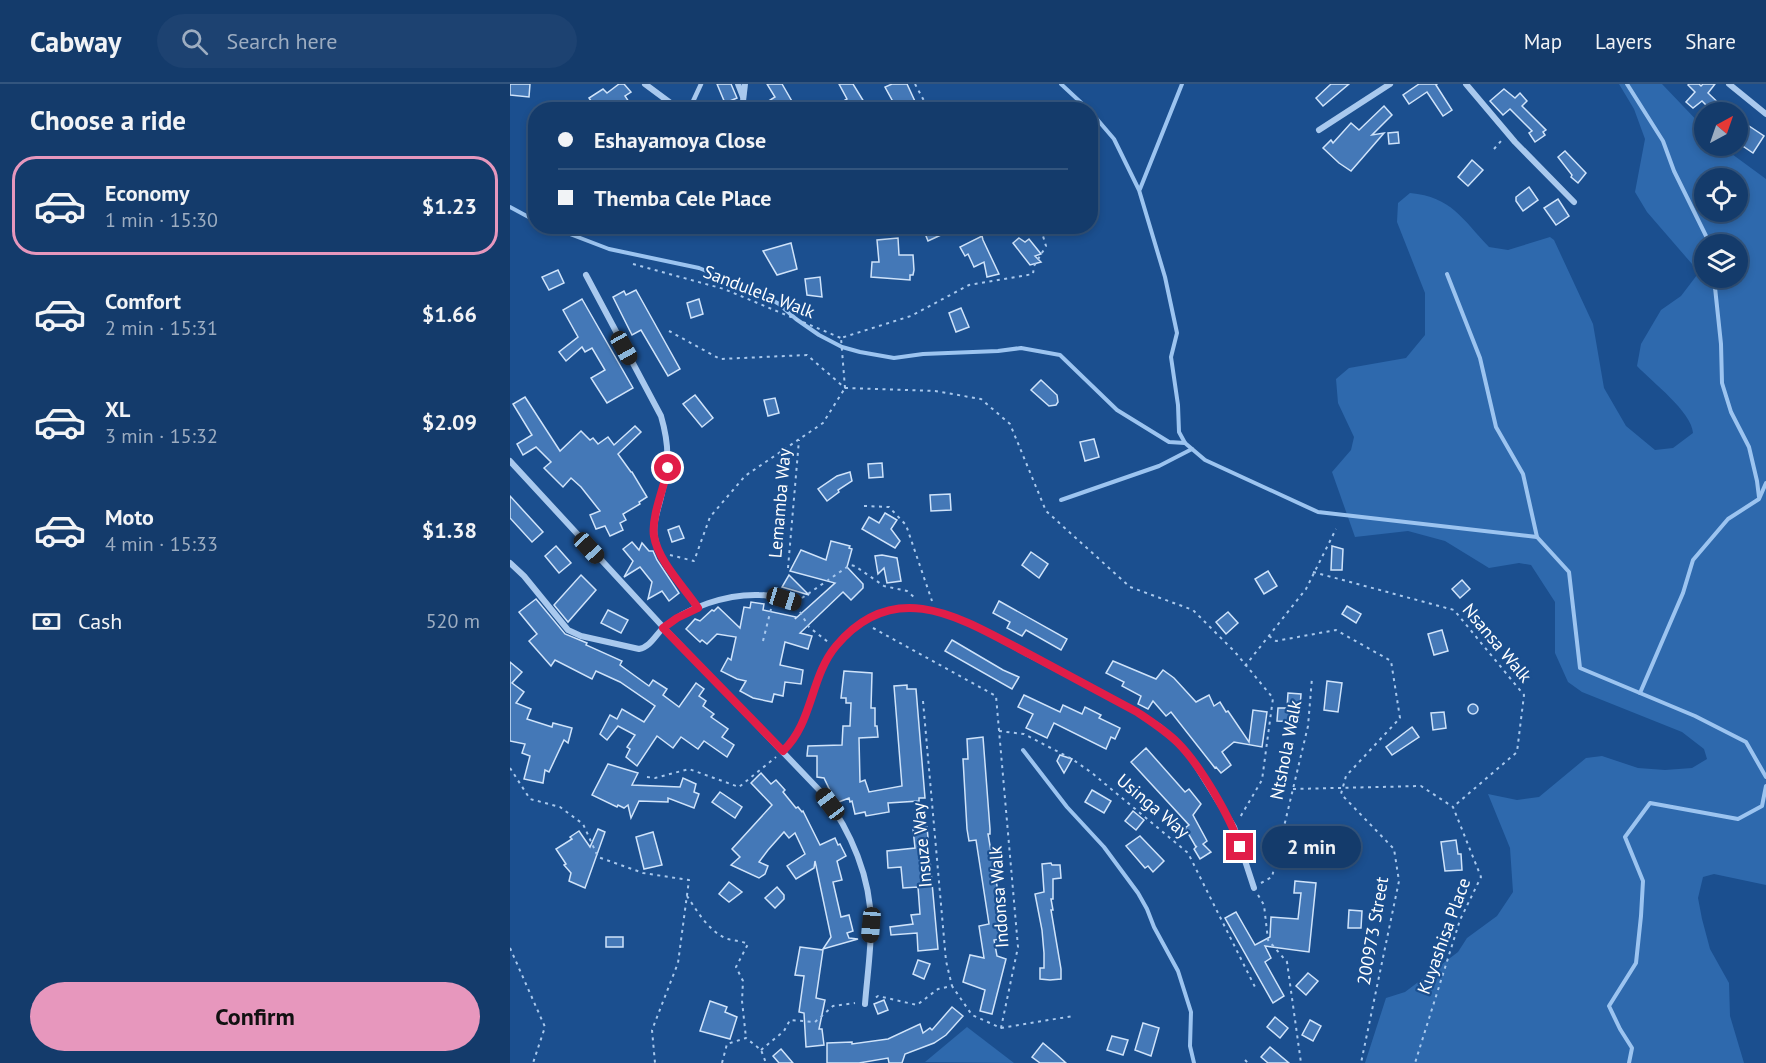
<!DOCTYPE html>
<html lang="en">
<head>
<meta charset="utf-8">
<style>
  :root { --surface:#143b6b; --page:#1d4271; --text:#f1f3f6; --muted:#9dadc1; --line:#33557e; --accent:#e797bd }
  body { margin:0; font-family:"PT Sans",sans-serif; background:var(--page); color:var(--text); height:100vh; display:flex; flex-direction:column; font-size:22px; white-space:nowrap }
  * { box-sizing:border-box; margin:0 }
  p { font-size:20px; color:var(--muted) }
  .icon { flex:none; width:33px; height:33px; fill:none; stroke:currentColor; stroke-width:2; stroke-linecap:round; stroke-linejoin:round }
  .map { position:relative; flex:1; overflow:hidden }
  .side { display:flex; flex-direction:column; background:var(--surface); width:510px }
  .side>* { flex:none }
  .guide { position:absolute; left:18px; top:18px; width:570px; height:132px; border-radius:24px; box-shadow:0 3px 9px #0003,0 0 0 2px var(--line); display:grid; align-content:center; height:132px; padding:0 30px; background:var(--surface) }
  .needle { width:39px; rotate:40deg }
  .tools { position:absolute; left:1184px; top:18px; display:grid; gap:12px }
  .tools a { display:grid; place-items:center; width:54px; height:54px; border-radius:50%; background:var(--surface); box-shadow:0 3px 9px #0003,0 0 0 2px var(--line); font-size:30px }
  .end { position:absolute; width:27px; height:27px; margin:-14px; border:8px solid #e11d48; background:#fff; box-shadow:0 0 0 3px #fff }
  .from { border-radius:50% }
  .bubble { position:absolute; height:42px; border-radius:21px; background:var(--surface); box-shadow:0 3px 9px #0003,0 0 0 2px var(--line); font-size:20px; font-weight:800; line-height:42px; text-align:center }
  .car { position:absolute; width:18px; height:36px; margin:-18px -9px; border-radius:8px; box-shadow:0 0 4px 2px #0007; background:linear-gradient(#222 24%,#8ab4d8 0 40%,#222 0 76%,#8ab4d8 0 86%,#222 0) }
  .guide b { display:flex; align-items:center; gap:21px; height:57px; font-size:22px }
  .guide b+b { border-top:2px solid var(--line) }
  .guide i { width:15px; height:15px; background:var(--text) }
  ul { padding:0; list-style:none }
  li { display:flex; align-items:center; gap:18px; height:99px; margin:0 12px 9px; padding:0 18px; border:3px solid transparent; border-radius:24px }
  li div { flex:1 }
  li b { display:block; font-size:22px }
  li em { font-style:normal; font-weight:800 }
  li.selected { border-color:var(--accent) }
  li>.icon { width:54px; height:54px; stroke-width:1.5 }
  h2 { padding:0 30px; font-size:27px; line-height:72px }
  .pay { display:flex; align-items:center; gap:15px; height:66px; padding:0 30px; font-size:22px }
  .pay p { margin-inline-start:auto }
  .primary-button { display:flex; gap:12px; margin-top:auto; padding:12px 30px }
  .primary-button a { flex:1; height:69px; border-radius:36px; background:var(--accent); color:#111; font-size:24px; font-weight:800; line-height:69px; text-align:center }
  header { display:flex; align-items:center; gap:36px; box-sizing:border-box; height:84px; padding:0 30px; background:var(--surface); border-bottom:2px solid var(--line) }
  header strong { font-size:28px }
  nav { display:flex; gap:33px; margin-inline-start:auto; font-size:21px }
  .search { width:420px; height:54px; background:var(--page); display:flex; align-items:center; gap:15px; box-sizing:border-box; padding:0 21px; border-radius:33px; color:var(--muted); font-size:22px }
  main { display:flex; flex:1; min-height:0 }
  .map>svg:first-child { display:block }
  .green { fill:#2e69ad; fill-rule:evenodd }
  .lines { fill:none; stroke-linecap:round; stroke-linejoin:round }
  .stream { stroke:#9cc4f0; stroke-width:4 }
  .building { fill:#4478b7; stroke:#cfe3fa; stroke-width:1.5 }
  .path { stroke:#a9c9ee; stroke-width:2; stroke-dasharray:3 4.5; stroke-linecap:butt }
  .service { stroke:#a9c9ee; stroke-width:4.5 }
  .minor { stroke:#a9c9ee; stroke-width:6 }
  .route { stroke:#e11d48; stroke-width:8 }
  .labels { text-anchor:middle; stroke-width:4.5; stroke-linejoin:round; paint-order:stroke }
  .street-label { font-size:18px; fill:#fff; stroke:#1b4f8f }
</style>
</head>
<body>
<header>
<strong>Cabway</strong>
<div class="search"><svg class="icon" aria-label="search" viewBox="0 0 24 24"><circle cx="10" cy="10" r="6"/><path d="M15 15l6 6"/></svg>Search here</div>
<nav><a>Map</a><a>Layers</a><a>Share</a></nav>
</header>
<main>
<section class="side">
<h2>Choose a ride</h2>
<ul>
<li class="selected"><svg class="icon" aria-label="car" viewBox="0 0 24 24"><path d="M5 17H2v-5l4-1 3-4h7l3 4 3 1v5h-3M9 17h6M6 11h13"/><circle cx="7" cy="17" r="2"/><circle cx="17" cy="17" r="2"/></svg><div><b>Economy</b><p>1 min · 15:30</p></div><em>$1.23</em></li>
<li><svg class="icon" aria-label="car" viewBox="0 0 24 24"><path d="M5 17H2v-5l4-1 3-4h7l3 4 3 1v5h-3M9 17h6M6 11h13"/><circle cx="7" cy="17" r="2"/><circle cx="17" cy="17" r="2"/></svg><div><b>Comfort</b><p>2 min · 15:31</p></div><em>$1.66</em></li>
<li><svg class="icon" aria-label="car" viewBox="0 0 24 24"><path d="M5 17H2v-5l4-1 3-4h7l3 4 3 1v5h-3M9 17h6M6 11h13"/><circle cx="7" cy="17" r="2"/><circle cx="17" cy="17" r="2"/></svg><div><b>XL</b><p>3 min · 15:32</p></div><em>$2.09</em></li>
<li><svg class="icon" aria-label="car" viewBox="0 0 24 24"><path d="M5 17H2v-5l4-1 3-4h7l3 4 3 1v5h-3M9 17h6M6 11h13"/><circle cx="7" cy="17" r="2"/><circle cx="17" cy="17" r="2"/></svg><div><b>Moto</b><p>4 min · 15:33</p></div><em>$1.38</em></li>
</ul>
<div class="pay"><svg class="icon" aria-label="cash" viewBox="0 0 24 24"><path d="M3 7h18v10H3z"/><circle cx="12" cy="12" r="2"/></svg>Cash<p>520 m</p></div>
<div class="primary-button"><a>Confirm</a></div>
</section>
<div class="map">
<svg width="1256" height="979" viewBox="0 0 1256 979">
  <rect width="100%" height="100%" fill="#1b4f8f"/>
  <g class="green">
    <path d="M1109,0H1152L1194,44V62H1211L1256,95V801L1204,790L1193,793L1188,814L1192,835L1200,865L1219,899L1220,932L1234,979H855L876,914L895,908L948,868L957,854L987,832L1003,808L1000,764L978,710L1007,716L1029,713L1076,674L1092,672L1128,684L1155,686L1182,684L1197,675L1194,665L1172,648L1072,608L1058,598L1045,569V518L1021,481L1009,479L979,484L935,457L898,447L845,453L822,388L841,366L844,353L828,319L826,295L839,284L896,274L915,251V209L887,138L888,119L900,109C942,113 952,135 979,163L998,166L1040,153L1044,156L1083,240L1094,304L1116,342L1145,366L1163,364L1183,349C1182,328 1142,298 1127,282L1131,260L1151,226L1171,212L1187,191L1182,180L1137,128L1125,108L1135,55L1124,25ZM1194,94H1227V128H1194ZM1194,160H1227V194H1194Z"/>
    <path d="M457,943L504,979L415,978Z"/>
  </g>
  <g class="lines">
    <g class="stream">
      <path d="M551,0L579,26"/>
      <path d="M1117,0L1153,57L1164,87L1200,160"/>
      <path d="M580,27L604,55L629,106L655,193L667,249L661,273L668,321L669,348L675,359L695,376L808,428L1027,453L1059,488L1070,584L1185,632L1236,658L1256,693"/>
      <path d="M630,105L672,0"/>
      <path d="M0,123L26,137"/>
      <path d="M39,142L99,165L189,184L221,197L247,207L269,220L286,235L309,251L332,263L350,268L384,274L413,270L488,267L511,264L550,271L607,326L659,358L675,359"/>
      <path d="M937,190L970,274L986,343L1013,390L1027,453"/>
      <path d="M1204,194L1211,260L1212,299L1221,328L1239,363L1247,397L1249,413"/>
      <path d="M551,416L649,382L682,365"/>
      <path d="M1130,609L1173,509L1183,476L1218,435L1249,415L1256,399"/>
      <path d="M513,666L557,723L594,763L628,809L637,825L644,843L668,887L681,928L680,962L684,979"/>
      <path d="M1119,979L1122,964L1110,945L1099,922L1126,879L1131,832L1133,797L1115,753L1140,719L1228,735L1252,722L1256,702"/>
    </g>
  </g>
  <g class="building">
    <path d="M0,0H20L19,13L0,11Z"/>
    <path d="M109,0H114L121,8L115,12L121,21L115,26H110L106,19L97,26H87L79,14L93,5L97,9Z"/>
    <path d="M207,0H221L227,14L215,19Z"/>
    <path d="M257,0H272L287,26H244L265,13Z"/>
    <path d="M329,0H343L359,26H319L337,15Z"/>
    <path d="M382,0H397L409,26H395L393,22L387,25L375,3Z"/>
    <path d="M821,0H839L813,22L806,14Z"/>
    <path d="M909,0H927L926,1L942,26L933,32L917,8L899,20L893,11Z"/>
    <path d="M1179,0H1189L1191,2L1193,0H1205L1198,9L1218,28H1203L1192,17L1183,24L1176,18L1185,8L1178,1Z"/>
    <path d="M994,5L1005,14L1010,9L1017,17L1012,22L1036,46L1033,48L1035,51L1025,58L1019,49L1022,47L1000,25L993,31L980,17Z"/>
    <path d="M874,22L882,31L862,51L874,49L841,87L829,79L813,64L821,56L823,59L841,39L849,46Z"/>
    <path d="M1227,34L1254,52L1243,69L1227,58Z"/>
    <path d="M888,48L889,59L879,60L878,49Z"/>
    <path d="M1055,67L1076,89L1068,99L1061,93L1062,91L1048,73Z"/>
    <path d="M962,76L973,86L958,102L948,93Z"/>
    <path d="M1019,103L1028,116L1013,127L1006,117V113Z"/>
    <path d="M1048,115L1059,132L1046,141L1034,124Z"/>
    <path d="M412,142H430L433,150L418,157Z"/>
    <path d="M472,152L473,156L489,190L477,193L474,178L464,183L458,170L455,172L450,163Z"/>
    <path d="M388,154L389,171H403L404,186L403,191H400V196L361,193L362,178H369L367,156Z"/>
    <path d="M509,154L515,158L519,155L531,170L525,172L531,178L520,181L503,159Z"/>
    <path d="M281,159L287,185L267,191L253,167Z"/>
    <path d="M48,186L54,199L39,206L32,193Z"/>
    <path d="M310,193L312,213L297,211L295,195Z"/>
    <path d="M126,206L170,285L158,292L131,246L122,251L103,213L114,207L116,211Z"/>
    <path d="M72,215L123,304L97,319L81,294L95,286L82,264L75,268L72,263L56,277L49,268L68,253L53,226Z"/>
    <path d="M189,215L193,230L181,234L177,219Z"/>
    <path d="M451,224L459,243L446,248L439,229Z"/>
    <path d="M531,296L547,311L548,318L546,321L539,322L521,306Z"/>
    <path d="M185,311L203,334L192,343L173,320Z"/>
    <path d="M15,313L50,367L71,347L80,356L83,354L88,360L98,353L104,361L125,342L131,348L108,370L121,388H122L137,413L129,418L130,420L113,430L116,436L110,439L113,446L100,452L95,442L86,445L80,431L90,427L71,403L61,394L53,403L34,384L41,378L26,363L13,371L7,360L22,351L3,320Z"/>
    <path d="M265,314L269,329L258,332L254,316Z"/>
    <path d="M584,355L589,373L575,377L570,358Z"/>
    <path d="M372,379L373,393L359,394L358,380Z"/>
    <path d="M340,388L342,397L328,406L329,408L317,417L308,405L327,392Z"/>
    <path d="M440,410L441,426L421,427L420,411Z"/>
    <path d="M0,412L33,448L22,458L0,434Z"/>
    <path d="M375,429L387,436L381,445L390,457L385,464L352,445L359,433L369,439Z"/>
    <path d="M169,442L174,454L162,458L158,446Z"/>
    <path d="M321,457L340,462L339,464L342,465L337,483L353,500V504L341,516L333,508L290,549L302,552L298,565L275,558L270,581L293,586L291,600L275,598L273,612L264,610L262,618L243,614L230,607L236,597L227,595L211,587L218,574L221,576L226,553L207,550L197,560L192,556L190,558L176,545L185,535L190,537L202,526L204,527L208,523L230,544L234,523L240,524L241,518L254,520L253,526L286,533L285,535L325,499L280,487L291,466L316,476Z"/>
    <path d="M122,458L129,466L132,459L139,467H143L147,476L169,509L159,517L152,507L138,515L142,498L130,483L114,493L123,477L113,465Z"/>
    <path d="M46,462L61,479L49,489L35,472Z"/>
    <path d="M822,462L833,465L832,486H821Z"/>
    <path d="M521,468L538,480L529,494L512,481Z"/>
    <path d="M372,471L387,474L391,497L377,499L374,484L368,490L365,472Z"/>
    <path d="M758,487L767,502L754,510L745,495Z"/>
    <path d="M71,491L86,506L58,538L44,521Z"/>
    <path d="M279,491L299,511L272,503Z"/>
    <path d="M952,496L960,505L950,514L942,505Z"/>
    <path d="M26,515L55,550L77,559L76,561L112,577L110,581L139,602L143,596L157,605L153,611L169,623L186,599L194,605L189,612L196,617L193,622L204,630L201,633L218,645L212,653L224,661L217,673L194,657L188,665L171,653L163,664L147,652L127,682L116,673L120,665L117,663L125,651L108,642L97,656L90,650L100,631L107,635L112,625L134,638L145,622L110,598L86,587L82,595L45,576L41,582L19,557L27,550L9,528Z"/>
    <path d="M489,517L557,555L551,566L516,546L512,552L497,544L500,538L483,529Z"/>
    <path d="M837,522L851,530L846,539L832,530Z"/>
    <path d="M98,526L118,536L111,549L91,539Z"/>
    <path d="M718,528L728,539L716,550L706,538Z"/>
    <path d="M932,546L938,567L924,571L918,550Z"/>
    <path d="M442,556L493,586L509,593L502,605L435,567Z"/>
    <path d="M603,577L646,595L653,586L664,594L686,618L699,611L704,622L710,618L716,628L718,627L739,658L743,626L757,628L752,663L724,658L712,668L721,681L711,689L706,683L705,684L661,628L656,632L643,617L638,625L628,620L631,612L612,602L614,598L596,589Z"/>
    <path d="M0,578L12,588L2,599L14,608L6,619L21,625L17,635L42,643L43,639L62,644L58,659L54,656L39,688L35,686L33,699L14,695L20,672L12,669L15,660L0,657Z"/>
    <path d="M334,587L362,589L361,624H365V642H367L368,653L349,654L350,698L355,696L359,708L392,702L384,602L397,601V605H406L415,714H409V717L378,719L379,728L356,732L355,728L345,730L342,717L340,718L339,714L326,719L314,694L307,693V672H297L298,662L332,661L333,642H340L341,619H336V614H331Z"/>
    <path d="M817,597L832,599L828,628L814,626Z"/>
    <path d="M778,609L791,610L789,638L767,637L768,624H777Z"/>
    <path d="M514,611L550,628L553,621L572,630L575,623L591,631L589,634L610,644L605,655L601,653L596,665L544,639L537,654L516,644L523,630L508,623Z"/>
    <circle cx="963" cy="625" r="5"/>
    <path d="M934,628L936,644L923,646L921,629Z"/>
    <path d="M902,643L909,653L882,671L876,663Z"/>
    <path d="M473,653L480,745V750H478L496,854L484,856L487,872L496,875L482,930L470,927L475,906L453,898L460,871L474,874L469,842L479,840L466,756L459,757L457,745L453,675H458L457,655Z"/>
    <path d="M636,664L675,708L679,705L691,720L683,731L697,757L693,760L701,768L690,775L684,765L687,762L686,763L675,744L679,741L621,678Z"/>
    <path d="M550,671L562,675L554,689L547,677Z"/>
    <path d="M98,680L128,689L122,701L170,703L173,694L186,700L184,708L189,710L184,724L158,714V718L129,717L121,734L118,721L114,724L108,721L107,723L82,711Z"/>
    <path d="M251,689L261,700L266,696L275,706L273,708L286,724L288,723L292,728L293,727L310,761L325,754L328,761L330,760L336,772L327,777L332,796L323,798L331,833L339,831L343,847L337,849L339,854L348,855L313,865L321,853L305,777L304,784L286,795L277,782L295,770L285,749L279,754L274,748L258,766L249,778L258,782L255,790L249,794L221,781L230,773L222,765L262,721L241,699Z"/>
    <path d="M582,706L601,717L594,729L575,718Z"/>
    <path d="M210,708L232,723L225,734L202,718Z"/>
    <path d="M623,727L634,736L626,746L615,737Z"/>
    <path d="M417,743L428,865L408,867L407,849L381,851L380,843L403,840L401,831L410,830L408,803L393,804L391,783L378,784L377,767L405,764L403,745Z"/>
    <path d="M88,745L95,748L75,804L59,797L61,789L54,781L56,780L46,765L62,755L60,753L69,747L80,763Z"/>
    <path d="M143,748L152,781L134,785L126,753Z"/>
    <path d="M630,752L654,777L643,788L638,782L635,784L616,762Z"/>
    <path d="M946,756L948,770H951L952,786L935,787L931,758Z"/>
    <path d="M541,779L542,781H550L551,794L543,795V815H541L543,826H541L551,885V895L540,896L530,895V884H534V869L532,846L525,810L534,808L532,780Z"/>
    <path d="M785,797L806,799L799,868L755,862L761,874L755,878L774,912L763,919L715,834L726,828L745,861L760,853L761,833L788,835L791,809H784Z"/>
    <path d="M219,798L232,808L219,818L209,810Z"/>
    <path d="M267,803L274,811V815L265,824L255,814Z"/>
    <path d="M839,826L852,827L851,844H838Z"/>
    <rect x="96" y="853" width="17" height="10"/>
    <path d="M290,863L313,866L306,914L315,916L309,945H312L314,961L296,963L294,929L289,928L294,892L285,891Z"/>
    <path d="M408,876L420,880L414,895L403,890Z"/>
    <path d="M798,889L808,897L796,911L786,902Z"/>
    <path d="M374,916L378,926L368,930L364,920Z"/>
    <path d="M200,917L217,923L215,928L227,933L220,955L190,947Z"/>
    <path d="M442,923L453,932L436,951L424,959L395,970L392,979H379L378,974L349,979H317V959L342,958V960L378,955L410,940L413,949L420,944L422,946Z"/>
    <path d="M765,933L778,944L770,954L757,943Z"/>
    <path d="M800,936L811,942L803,957L792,951Z"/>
    <path d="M633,939L649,944L641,972L625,966Z"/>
    <path d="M602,952L618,956L613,971L597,966Z"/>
    <path d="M533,959L546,970L556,979H530L522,973Z"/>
    <path d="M760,963L779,979H758L751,973Z"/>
    <path d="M271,965L283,979H269L263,972Z"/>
  </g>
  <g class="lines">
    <g class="path">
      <path d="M405,0L419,26"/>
      <path d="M984,65L991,57"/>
      <path d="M123,180L214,205L331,254"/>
      <path d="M159,247L210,275L297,271L335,304"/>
      <path d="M335,304L425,307L471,315L500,340L536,427L620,503L683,526L725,568L763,614L752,696L729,735"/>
      <path d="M335,304L331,254L401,232L459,201L523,190L524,182L536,162L530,142"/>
      <path d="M354,422L379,423L396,441L422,517"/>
      <path d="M160,471L184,477L200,433L235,392L313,339L335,304"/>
      <path d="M278,484L289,356"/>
      <path d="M803,488L944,526L1014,611L1007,668L943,723"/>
      <path d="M292,514L340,481L345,482L374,502L397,507L406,515"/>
      <path d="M290,528L299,543L318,558"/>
      <path d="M363,544L486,612L508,863L491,944L462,931L442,902L428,905L407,921L368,912L365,914"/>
      <path d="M759,552L766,557L826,546L881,577L890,634L836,692L831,710L884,765L889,797L851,979"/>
      <path d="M253,557L262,521"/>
      <path d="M735,582L796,505L826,445"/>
      <path d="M413,617L436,877L442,902"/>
      <path d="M489,647L514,650L562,675L582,689L678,769L745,903"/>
      <path d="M0,684L20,715L50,723L73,740L88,773L133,789L179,796L168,879L142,946L145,979"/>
      <path d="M137,693L145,694L179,685L229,703L266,673"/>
      <path d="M783,705L911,702L943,723L971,793L950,836L905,979"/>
      <path d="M751,799L762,793L798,642L802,594"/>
      <path d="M748,811L754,821L758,856L777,878L791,979"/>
      <path d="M177,812C187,827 198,846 215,854C222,857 230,856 238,860L226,883L233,897L232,917L236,954"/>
      <path d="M0,864L35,943L23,979"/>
      <path d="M491,944L563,932"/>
      <path d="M251,966L274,947L280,936L305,938L323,922L345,919"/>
      <path d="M735,976L738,979"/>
      <path d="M212,979L217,960L236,954L251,966L256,979"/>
    </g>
    <path class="service" d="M179,26L191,0"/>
    <g class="minor">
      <path d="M135,0L170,26"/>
      <path d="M228,0L233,13"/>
      <path d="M956,0L1005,58L1064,118"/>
      <path d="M1219,0L1256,30"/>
      <path d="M232,26L235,0"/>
      <path d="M809,46L880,0"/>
      <path d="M76,191L151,332C160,363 159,382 151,413C148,426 142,441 145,454C150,480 173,502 188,524"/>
      <path d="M0,377L154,544L313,710C341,747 361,794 361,841C361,867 357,894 355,920"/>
      <path d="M0,479L14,492L58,546L71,552L129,565C140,563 145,552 153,544C177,523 217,510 249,511C262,511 274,515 286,519"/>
      <path d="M273,667C303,639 300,593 326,562C386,490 454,536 518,570C555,589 591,609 627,628L650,643L669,660L682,675L724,743L744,804"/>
    </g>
  </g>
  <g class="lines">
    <path class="route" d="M158,384C154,403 141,434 144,452C148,477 174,503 188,524L167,534L153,544L273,667C303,639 300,593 326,562C386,490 454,536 519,570C555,589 591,609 627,628C642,638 656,647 668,659C690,681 721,734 730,763"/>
  </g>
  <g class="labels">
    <g class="street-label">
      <text transform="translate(249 208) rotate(21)" y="6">Sandulela Walk</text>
      <text transform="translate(270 419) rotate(-85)" y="6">Lemamba Way</text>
      <text transform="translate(987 559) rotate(50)" y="6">Nsansa Walk</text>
      <text transform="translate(776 666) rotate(-79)" y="6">Ntshola Walk</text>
      <text transform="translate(643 722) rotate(40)" y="6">Usinga Way</text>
      <text transform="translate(412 761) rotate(-95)" y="6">Insuze Way</text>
      <text transform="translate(489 813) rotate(-94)" y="6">Indonsa Walk</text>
      <text transform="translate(863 847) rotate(-80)" y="6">200973 Street</text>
      <text transform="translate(934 852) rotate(-70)" y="6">Kuyashisa Place</text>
    </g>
  </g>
</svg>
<div class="tools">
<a><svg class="needle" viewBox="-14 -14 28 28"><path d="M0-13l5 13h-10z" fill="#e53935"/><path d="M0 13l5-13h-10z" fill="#9dadc1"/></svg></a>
<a><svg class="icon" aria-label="locate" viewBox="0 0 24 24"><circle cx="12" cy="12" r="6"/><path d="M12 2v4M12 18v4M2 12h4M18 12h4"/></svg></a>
<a><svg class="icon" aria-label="layers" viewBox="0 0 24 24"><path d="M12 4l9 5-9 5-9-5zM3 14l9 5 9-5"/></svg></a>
</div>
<i class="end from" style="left:158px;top:384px"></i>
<i class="end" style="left:730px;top:763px"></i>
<div class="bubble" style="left:752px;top:742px;width:99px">2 min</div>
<i class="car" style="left:114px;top:264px;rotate:151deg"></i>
<i class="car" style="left:79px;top:464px;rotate:137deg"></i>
<i class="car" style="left:274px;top:515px;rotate:107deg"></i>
<i class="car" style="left:320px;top:720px;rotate:323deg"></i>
<i class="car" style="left:361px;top:841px;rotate:185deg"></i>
<div class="guide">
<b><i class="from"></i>Eshayamoya Close</b>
<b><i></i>Themba Cele Place</b>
</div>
</div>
</main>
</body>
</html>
